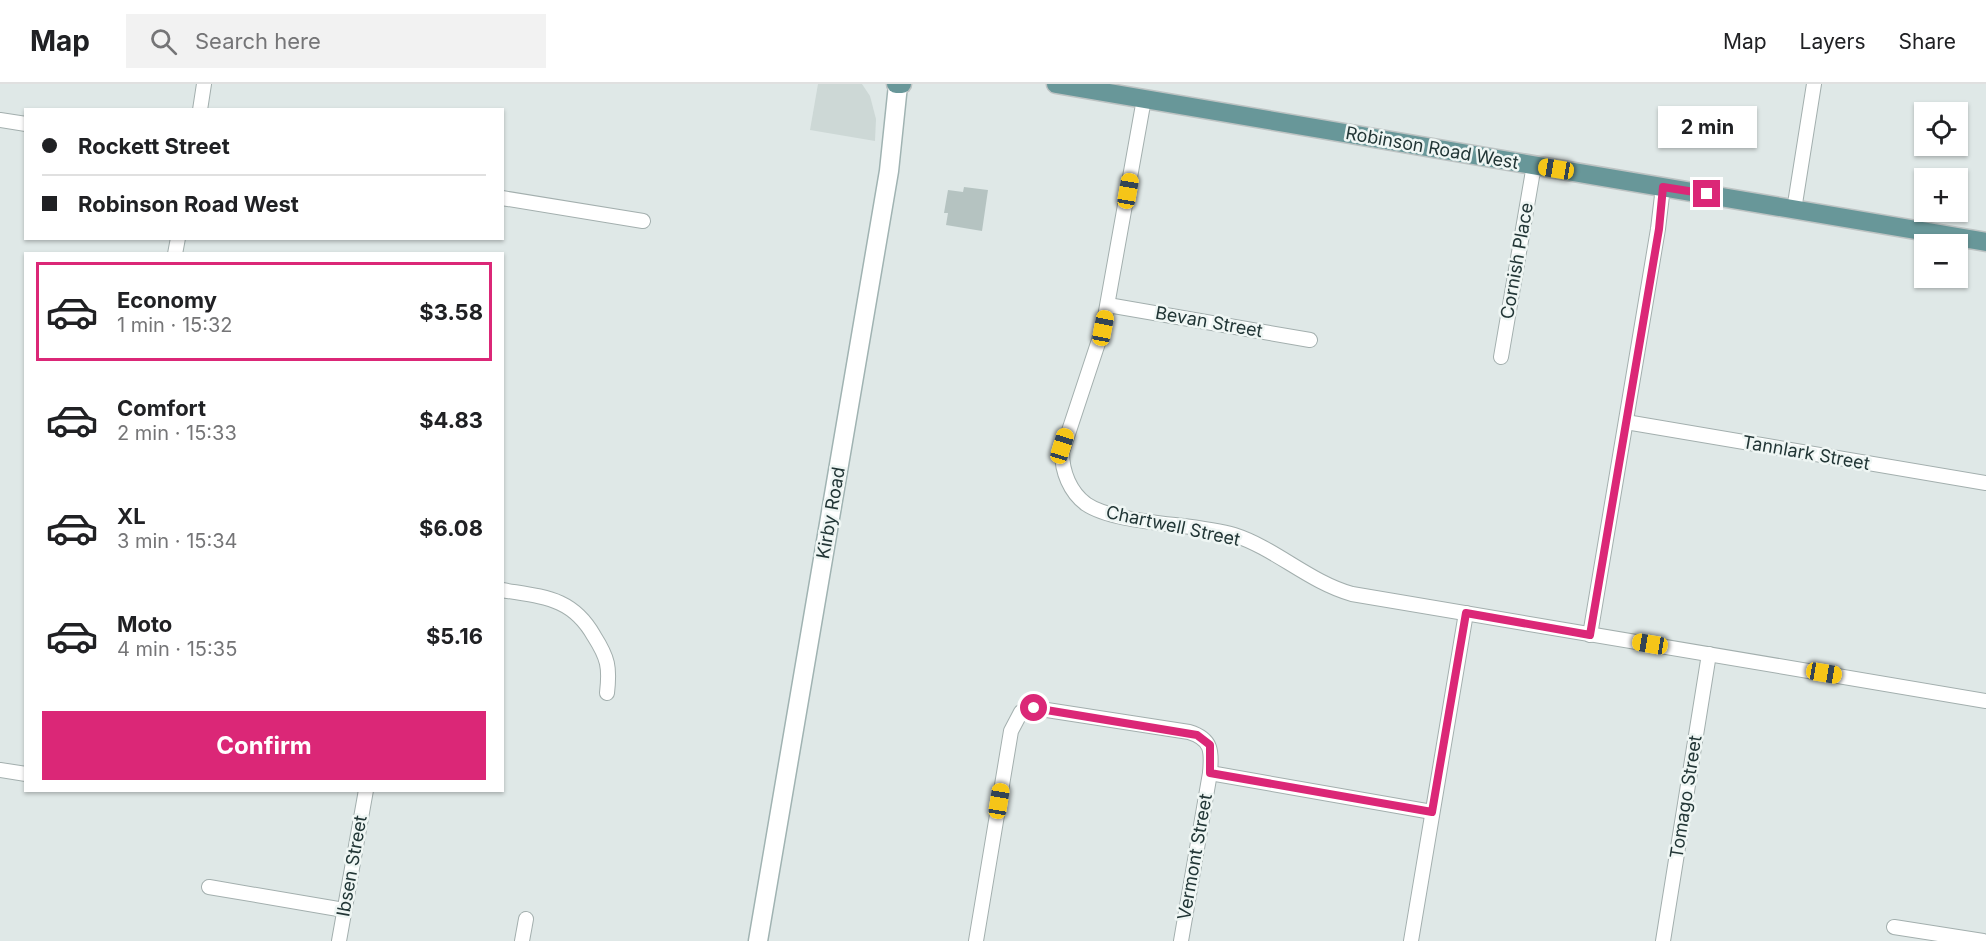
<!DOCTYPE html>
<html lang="en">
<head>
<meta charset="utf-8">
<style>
  :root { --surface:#fff; --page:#f2f2f2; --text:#202124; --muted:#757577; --line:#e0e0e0; --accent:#db2777 }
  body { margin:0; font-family:Inter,sans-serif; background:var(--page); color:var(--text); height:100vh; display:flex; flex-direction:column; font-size:22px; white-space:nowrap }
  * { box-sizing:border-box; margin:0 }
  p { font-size:20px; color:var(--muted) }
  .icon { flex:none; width:33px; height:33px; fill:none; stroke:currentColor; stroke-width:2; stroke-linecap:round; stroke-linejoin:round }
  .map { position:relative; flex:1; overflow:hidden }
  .drawer { position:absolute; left:24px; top:168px; width:480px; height:540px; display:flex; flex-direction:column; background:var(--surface); border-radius:0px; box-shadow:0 2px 4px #0004 }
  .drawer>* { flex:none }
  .top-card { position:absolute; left:24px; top:24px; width:480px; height:132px; border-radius:0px; box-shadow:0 2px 4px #0004; display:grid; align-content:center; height:132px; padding:0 18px; background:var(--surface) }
  .buttons { position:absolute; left:1914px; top:18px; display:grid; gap:12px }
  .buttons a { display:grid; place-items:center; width:54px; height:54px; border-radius:0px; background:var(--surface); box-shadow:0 2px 4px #0004; font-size:30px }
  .end { position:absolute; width:27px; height:27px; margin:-14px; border:8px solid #db2777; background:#fff; box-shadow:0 0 0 3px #fff }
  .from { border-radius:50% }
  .bubble { position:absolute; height:42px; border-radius:0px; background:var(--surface); box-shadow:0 2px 4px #0004; font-size:20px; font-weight:700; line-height:42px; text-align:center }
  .car { position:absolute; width:18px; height:36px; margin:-18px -9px; border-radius:8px; box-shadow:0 0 4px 2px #0007; background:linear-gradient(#f5c518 24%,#345 0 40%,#f5c518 0 76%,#345 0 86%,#f5c518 0) }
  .top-card b { display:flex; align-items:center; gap:21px; height:57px; font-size:22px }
  .top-card b+b { border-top:2px solid var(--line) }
  .top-card i { width:15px; height:15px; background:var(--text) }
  ul { padding:10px 0 0; list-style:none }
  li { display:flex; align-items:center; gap:18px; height:99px; margin:0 12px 9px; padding:0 6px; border:3px solid transparent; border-radius:0px }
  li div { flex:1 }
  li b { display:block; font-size:22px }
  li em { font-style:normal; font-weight:700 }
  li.active { border-color:var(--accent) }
  li>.icon { width:54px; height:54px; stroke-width:1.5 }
  .cta { display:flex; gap:12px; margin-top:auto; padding:12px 18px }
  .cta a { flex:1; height:69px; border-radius:0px; background:var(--accent); color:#fff; font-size:24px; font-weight:700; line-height:69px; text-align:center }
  header { display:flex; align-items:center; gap:36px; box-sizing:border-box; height:84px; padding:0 30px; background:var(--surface); border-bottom:2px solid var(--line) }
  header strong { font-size:28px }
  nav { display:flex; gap:33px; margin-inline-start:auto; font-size:21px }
  .search { width:420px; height:54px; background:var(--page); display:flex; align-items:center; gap:15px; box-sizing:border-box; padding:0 21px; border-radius:0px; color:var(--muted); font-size:22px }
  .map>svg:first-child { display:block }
  .built { fill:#cdd8d6 }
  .building { fill:#b5c3c1 }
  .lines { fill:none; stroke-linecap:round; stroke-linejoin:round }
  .street-casing { stroke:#a3afae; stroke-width:16 }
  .secondary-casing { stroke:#a0b3b2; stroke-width:21 }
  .primary-casing { stroke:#bdc3c3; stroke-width:21 }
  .street { stroke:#fff; stroke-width:14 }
  .secondary { stroke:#fff; stroke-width:18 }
  .primary { stroke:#689799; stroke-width:18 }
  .route { stroke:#db2777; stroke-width:8 }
  .labels { text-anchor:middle; stroke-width:5; stroke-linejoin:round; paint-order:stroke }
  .street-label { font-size:18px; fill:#223636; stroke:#eff6f4 }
</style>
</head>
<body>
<header>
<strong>Map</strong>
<div class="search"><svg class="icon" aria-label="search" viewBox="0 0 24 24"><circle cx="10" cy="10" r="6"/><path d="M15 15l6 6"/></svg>Search here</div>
<nav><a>Map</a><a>Layers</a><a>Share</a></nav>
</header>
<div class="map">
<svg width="1986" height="857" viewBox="0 0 1986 857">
  <rect width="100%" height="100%" fill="#dfe8e7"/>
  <path class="built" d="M818,0H862L870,12L876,35L875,57L810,46Z"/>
  <path class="building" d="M964,103L988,106L982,147L946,141L948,129H944L948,106L963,108Z"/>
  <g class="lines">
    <g class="street-casing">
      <g id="street">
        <path d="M1144,15L1103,244L1062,368C1062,388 1070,408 1086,420C1117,441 1195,439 1234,451C1275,464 1309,498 1352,510L1986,617"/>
        <path d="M200,26L204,0"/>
        <path d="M0,36L26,40"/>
        <path d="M502,114L643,137"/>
        <path d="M1794,126L1814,0"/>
        <path d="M175,170L178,154"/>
        <path d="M1108,221L1310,256"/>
        <path d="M1501,273L1534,81"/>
        <path d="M1626,338L1986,399"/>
        <path d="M502,506C543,513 572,513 594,552C608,574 610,583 607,609"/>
        <path d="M1590,551L1658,145L1663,103"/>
        <path d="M0,686L26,690"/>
        <path d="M1210,689L1432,728"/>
        <path d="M209,803L344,826"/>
        <path d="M1894,843L1983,857"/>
        <path d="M339,857L366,706"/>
        <path d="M522,857L526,835"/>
        <path d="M976,857L1011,647L1021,628L1034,624L1189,648C1212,655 1212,667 1210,689L1181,857"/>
        <path d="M1411,857L1466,529"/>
        <path d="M1663,857L1709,570"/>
      </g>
    </g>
    <g class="secondary-casing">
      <path id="secondary" d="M758,857L889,87L898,1"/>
    </g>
    <g class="primary-casing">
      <g id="primary">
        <path d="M896,0H902"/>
        <path d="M1056,0L1986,158"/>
      </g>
    </g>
    <use href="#street" class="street"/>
    <use href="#secondary" class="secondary"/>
    <use href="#primary" class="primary"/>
  </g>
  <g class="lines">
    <path class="route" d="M1034,624L1197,651L1210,661V689L1432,728L1466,529L1590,551L1659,145L1663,103L1707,110"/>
  </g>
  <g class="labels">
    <g class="street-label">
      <text transform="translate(1432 64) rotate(10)" y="6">Robinson Road West</text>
      <text transform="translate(1517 177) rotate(-80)" y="6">Cornish Place</text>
      <text transform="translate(1209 238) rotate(10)" y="6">Bevan Street</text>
      <text transform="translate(1806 369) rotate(10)" y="6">Tannlark Street</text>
      <text transform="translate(831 429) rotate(-80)" y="6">Kirby Road</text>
      <text transform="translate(1173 442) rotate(12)" y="6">Chartwell Street</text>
      <text transform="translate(1686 713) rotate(-81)" y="6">Tomago Street</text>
      <text transform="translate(1195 773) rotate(-80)" y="6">Vermont Street</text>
      <text transform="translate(352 782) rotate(-80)" y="6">Ibsen Street</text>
    </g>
  </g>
</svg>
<div class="buttons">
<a><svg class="icon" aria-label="locate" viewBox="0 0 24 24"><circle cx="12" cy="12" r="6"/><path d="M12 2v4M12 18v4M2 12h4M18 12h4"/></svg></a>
<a>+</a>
<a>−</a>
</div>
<i class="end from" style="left:1034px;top:624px"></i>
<i class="end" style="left:1707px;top:110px"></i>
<div class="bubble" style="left:1658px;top:22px;width:99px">2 min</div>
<i class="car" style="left:1556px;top:85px;rotate:279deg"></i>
<i class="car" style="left:1128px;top:107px;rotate:10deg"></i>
<i class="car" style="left:1103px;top:244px;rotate:11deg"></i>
<i class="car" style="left:1062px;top:362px;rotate:17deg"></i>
<i class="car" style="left:1650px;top:560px;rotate:279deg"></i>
<i class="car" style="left:1824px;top:589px;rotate:100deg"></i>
<i class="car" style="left:999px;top:717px;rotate:9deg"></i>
<div class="top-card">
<b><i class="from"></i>Rockett Street</b>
<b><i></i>Robinson Road West</b>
</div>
<section class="drawer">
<ul>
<li class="active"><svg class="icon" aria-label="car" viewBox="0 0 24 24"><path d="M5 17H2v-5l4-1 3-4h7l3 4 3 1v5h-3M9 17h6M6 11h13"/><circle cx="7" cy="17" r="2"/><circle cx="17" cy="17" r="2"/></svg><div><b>Economy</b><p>1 min · 15:32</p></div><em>$3.58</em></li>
<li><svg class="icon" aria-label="car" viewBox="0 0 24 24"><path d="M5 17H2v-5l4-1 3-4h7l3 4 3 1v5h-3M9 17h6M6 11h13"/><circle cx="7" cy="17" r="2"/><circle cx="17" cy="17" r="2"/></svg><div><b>Comfort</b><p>2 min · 15:33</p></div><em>$4.83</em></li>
<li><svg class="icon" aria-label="car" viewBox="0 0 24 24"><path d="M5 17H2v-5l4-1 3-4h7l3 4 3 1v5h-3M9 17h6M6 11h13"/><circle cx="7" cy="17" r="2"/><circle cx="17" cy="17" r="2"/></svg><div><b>XL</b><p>3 min · 15:34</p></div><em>$6.08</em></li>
<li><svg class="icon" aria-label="car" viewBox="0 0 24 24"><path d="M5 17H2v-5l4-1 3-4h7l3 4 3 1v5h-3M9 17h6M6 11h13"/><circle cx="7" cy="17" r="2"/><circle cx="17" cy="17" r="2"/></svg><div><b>Moto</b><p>4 min · 15:35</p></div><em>$5.16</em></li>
</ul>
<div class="cta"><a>Confirm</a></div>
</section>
</div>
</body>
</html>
